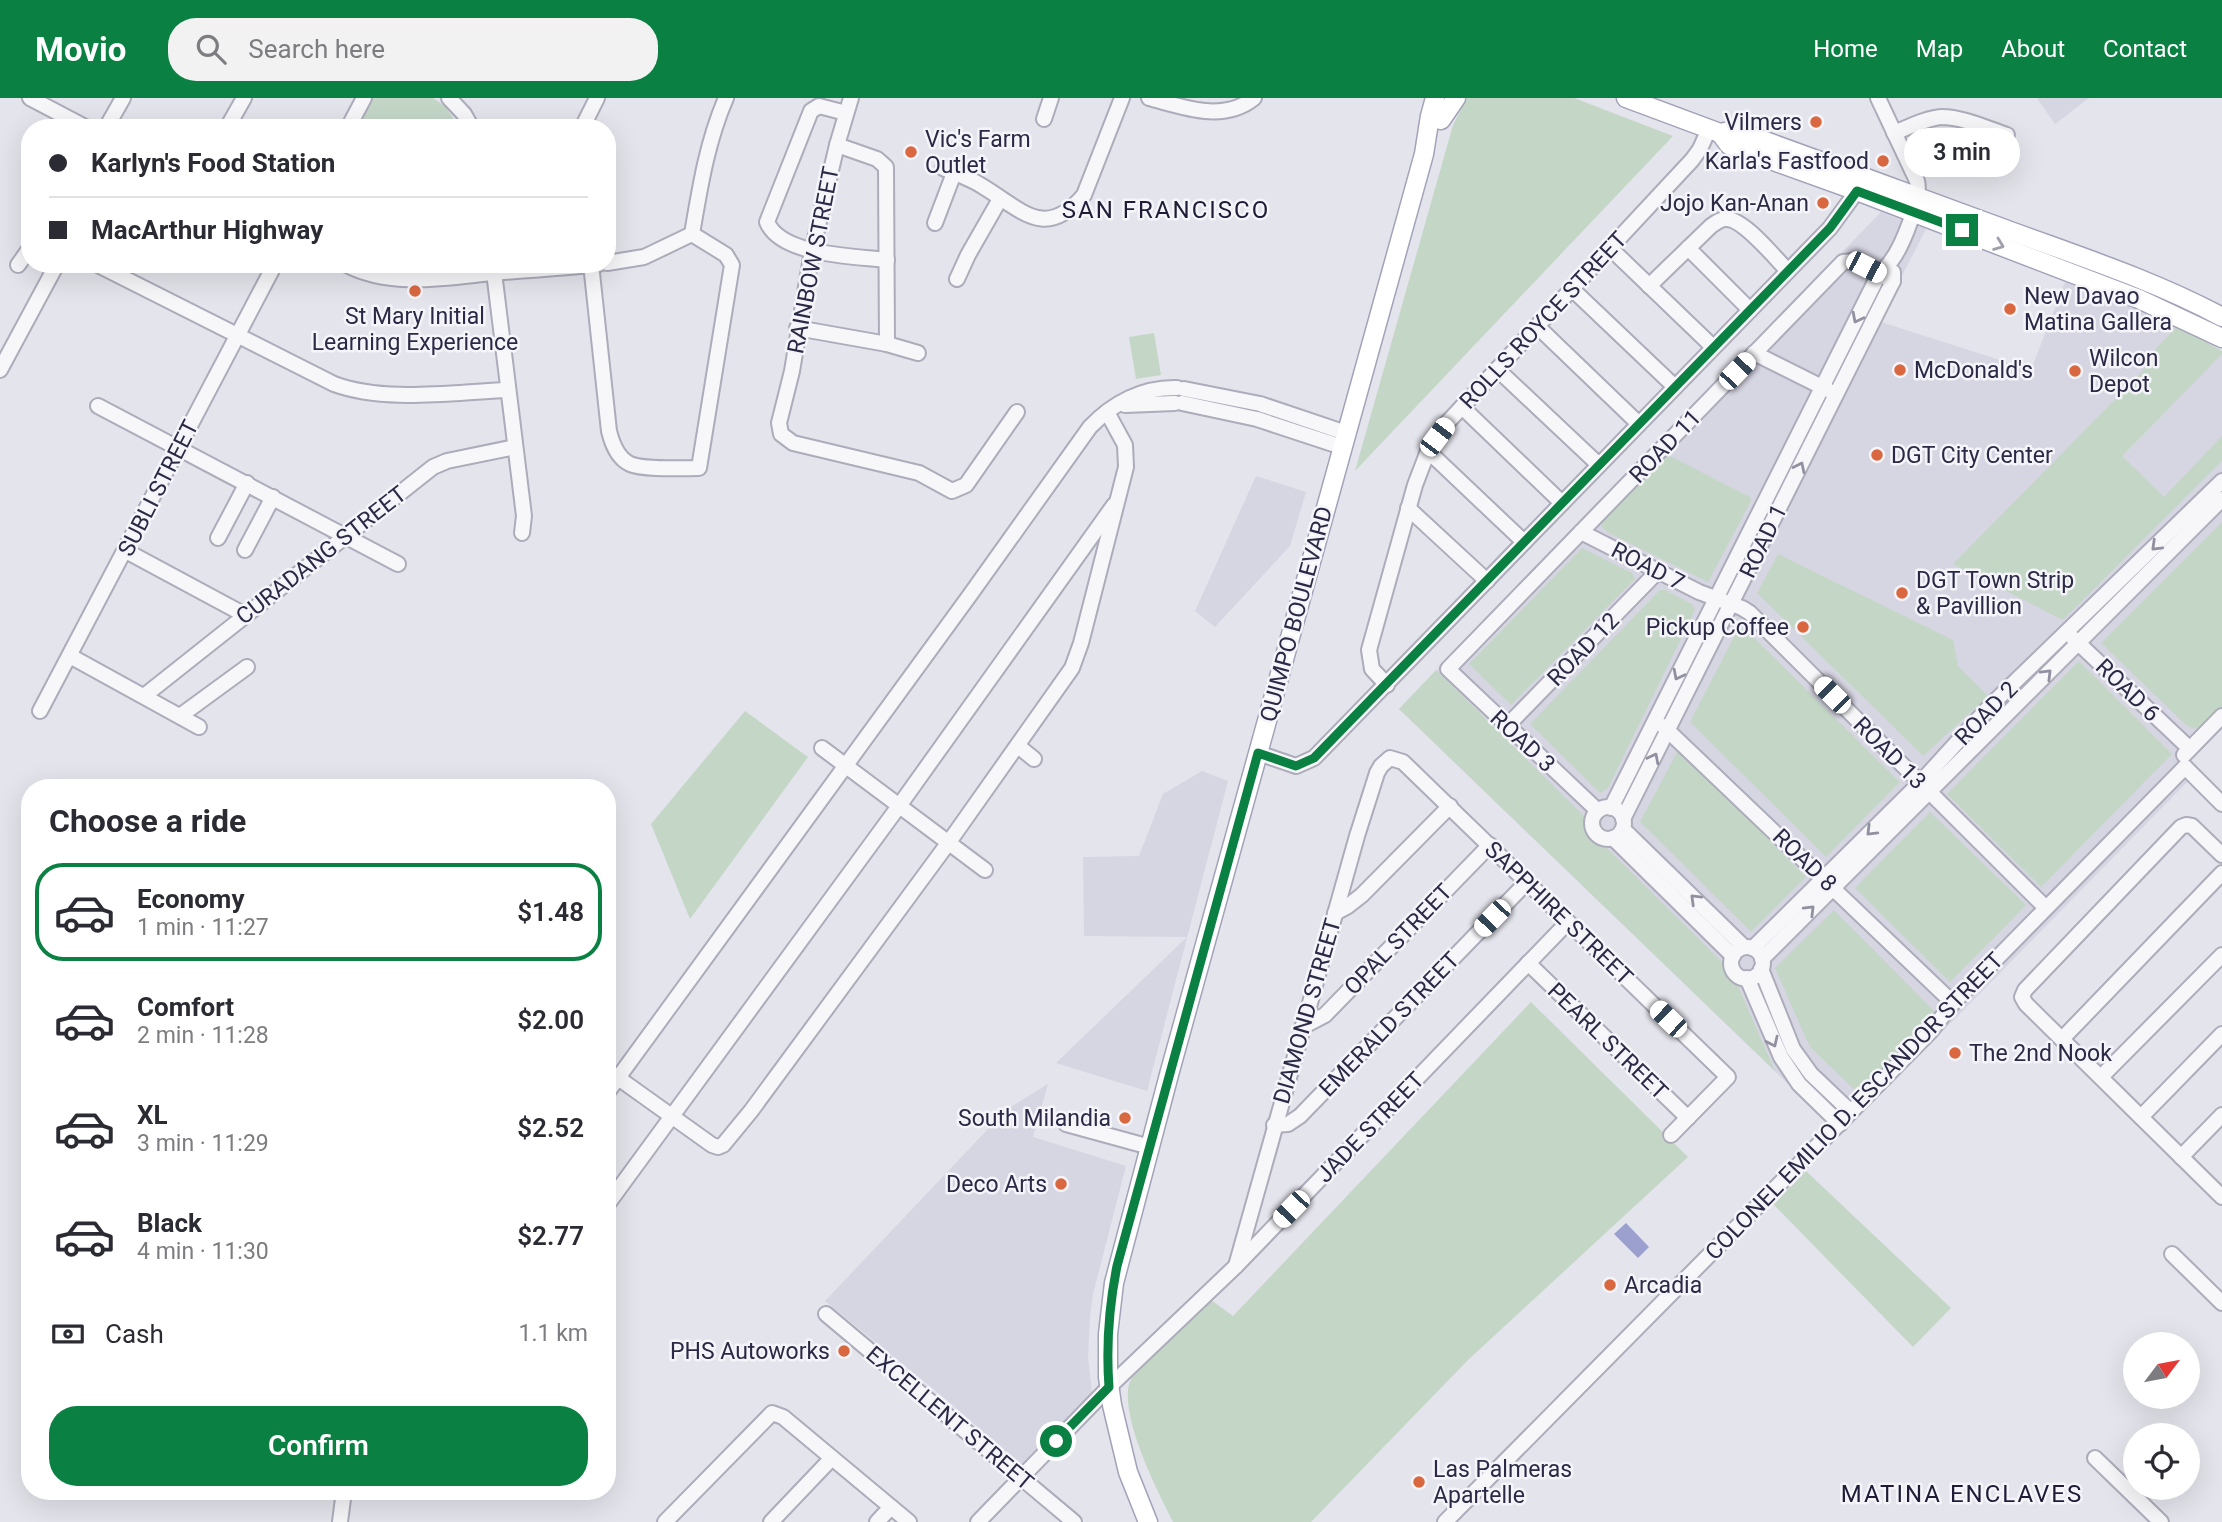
<!DOCTYPE html>
<html lang="en">
<head>
<meta charset="utf-8">
<style>
  :root { --surface:#fff; --page:#f2f2f3; --text:#2b2b33; --muted:#7c7c81; --line:#e1e1e2; --accent:#0b8043 }
  body { margin:0; font-family:Roboto,sans-serif; background:var(--page); color:var(--text); height:100vh; display:flex; flex-direction:column; font-size:26px; white-space:nowrap }
  * { box-sizing:border-box; margin:0 }
  p { font-size:23px; color:var(--muted) }
  .icon { flex:none; width:38px; height:38px; fill:none; stroke:currentColor; stroke-width:2; stroke-linecap:round; stroke-linejoin:round }
  .map { position:relative; flex:1; overflow:hidden }
  .details { position:absolute; left:21px; top:681px; width:595px; height:721px; display:flex; flex-direction:column; background:var(--surface); border-radius:28px; box-shadow:0 7px 28px #0002 }
  .details>* { flex:none }
  .guide { position:absolute; left:21px; top:21px; width:595px; height:154px; border-radius:28px; box-shadow:0 7px 28px #0002; display:grid; align-content:center; height:154px; padding:0 28px; background:var(--surface) }
  .needle { width:46px; rotate:58deg }
  .tools { position:absolute; left:2123px; top:1234px; display:grid; gap:14px }
  .tools a { display:grid; place-items:center; width:77px; height:77px; border-radius:50%; background:var(--surface); box-shadow:0 7px 28px #0002; font-size:35px }
  .end { position:absolute; width:32px; height:32px; margin:-16px; border:9px solid #0b8043; background:#fff; box-shadow:0 0 0 4px #fff }
  .from { border-radius:50% }
  .bubble { position:absolute; height:49px; border-radius:24px; background:var(--surface); box-shadow:0 7px 28px #0002; font-size:23px; font-weight:600; line-height:49px; text-align:center }
  .car { position:absolute; width:21px; height:42px; margin:-21px -10px; border-radius:9px; box-shadow:0 0 5px 2px #0007; background:linear-gradient(#fff 24%,#345 0 40%,#fff 0 76%,#345 0 86%,#fff 0) }
  .guide b { display:flex; align-items:center; gap:24px; height:66px; font-size:26px }
  .guide b+b { border-top:2px solid var(--line) }
  .guide i { width:18px; height:18px; background:var(--text) }
  ul { padding:0; list-style:none }
  li { display:flex; align-items:center; gap:21px; height:98px; margin:0 14px 10px; padding:0 14px; border:4px solid transparent; border-radius:28px }
  li div { flex:1 }
  li b { display:block; font-size:26px }
  li em { font-style:normal; font-weight:600 }
  li.on { border-color:var(--accent) }
  li>.icon { width:63px; height:63px; stroke-width:1.5 }
  h2 { padding:0 28px; font-size:32px; line-height:84px }
  .pay { display:flex; align-items:center; gap:18px; height:77px; padding:0 28px; font-size:26px }
  .pay p { margin-inline-start:auto }
  .action { display:flex; gap:14px; margin-top:auto; padding:14px 28px }
  .action a { flex:1; height:80px; border-radius:28px; background:var(--accent); color:#fff; font-size:28px; font-weight:600; line-height:80px; text-align:center }
  header { display:flex; align-items:center; gap:42px; box-sizing:border-box; height:98px; padding:0 35px; background:var(--accent); color:#fff }
  header strong { font-size:33px }
  nav { display:flex; gap:38px; margin-inline-start:auto; font-size:24px }
  .search { width:490px; height:63px; background:var(--page); display:flex; align-items:center; gap:18px; box-sizing:border-box; padding:0 24px; border-radius:28px; color:var(--muted); font-size:26px }
  .map>svg:first-child { display:block }
  .built { fill:#d6d5e2 }
  .green { fill:#c4d7c7 }
  .water { fill:#9ca0cf }
  .lines { fill:none; stroke-linecap:round; stroke-linejoin:round }
  .minor-casing { stroke:#acacba; stroke-width:18 }
  .major-casing { stroke:#a2a2b9; stroke-width:21 }
  .minor { stroke:#f7f7fa; stroke-width:14 }
  .major { stroke:#fff; stroke-width:18 }
  .oneway { stroke:#a09fac }
  .oneway2 { stroke:#9190a0 }
  .route { stroke:#0b8043; stroke-width:9 }
  .poi-dot { fill:#d96841; stroke:#f4f4f9; stroke-width:2.5 }
  .labels { text-anchor:middle; stroke-width:5; stroke-linejoin:round; paint-order:stroke }
  .poi-label { font-size:23px; fill:#2b2a46; stroke:#f4f4f9; text-anchor:start }
  .street-label { font-size:23px; fill:#2b2a46; stroke:#f4f4f9 }
  .neighbourhood-label { font-size:24px; letter-spacing:2px; fill:#1e1c37; stroke:#f4f4f9 }
</style>
</head>
<body>
<header>
<strong>Movio</strong>
<div class="search"><svg class="icon" aria-label="search" viewBox="0 0 24 24"><circle cx="10" cy="10" r="6"/><path d="M15 15l6 6"/></svg>Search here</div>
<nav><a>Home</a><a>Map</a><a>About</a><a>Contact</a></nav>
</header>
<div class="map">
<svg width="2222" height="1424" viewBox="0 0 2222 1424">
  <rect width="100%" height="100%" fill="#e4e4ec"/>
  <g class="built">
    <path d="M2037,0H2089L2055,26Z"/>
    <path d="M1881,114L1926,131L1888,205L1881,224L2031,272L2065,184L2140,210L2222,253V627L2188,660L2198,673L1841,1037L1399,611Z"/>
    <path d="M1256,378L1306,394L1290,448L1215,529L1195,513Z"/>
    <path d="M1202,673L1228,683L1147,993L1056,965L1187,839L1084,838L1083,759L1139,758L1163,696Z"/>
    <path d="M1048,986L1033,1039L1126,1068L1093,1196L1090,1219L1088,1260L1092,1295L1023,1369L948,1303L825,1203L1006,1012Z"/>
  </g>
  <g class="green">
    <path d="M372,0H433L445,8L459,30H356Z"/>
    <path d="M1467,0H1574L1673,38L1355,373L1453,27Z"/>
    <path d="M360,166H483V169C441,173 401,177 360,166Z"/>
    <path d="M2178,228L2222,253V256L2122,358L2164,399L2222,338V363L2063,522L1953,466L2137,279L2144,271L2157,249Z"/>
    <path d="M1154,235L1161,277L1136,281L1129,239Z"/>
    <path d="M1668,357L1750,399L1751,403L1708,484L1607,434L1601,428L1603,423Z"/>
    <path d="M2222,424V608L2202,628L2195,631L2186,627L2101,545Z"/>
    <path d="M1582,450L1632,475L1635,481L1511,607L1469,566Z"/>
    <path d="M1778,456L1953,542L1958,568L1988,598L1923,658L1757,495Z"/>
    <path d="M1660,492H1665L1692,506L1695,512L1608,690L1600,695L1530,626Z"/>
    <path d="M1744,530L1900,684L1826,759L1690,624L1737,533Z"/>
    <path d="M2079,563L2172,656L2041,789L1947,696Z"/>
    <path d="M1436,572L1584,718C1583,735 1592,746 1608,751L1721,863L1728,881L1739,890L1775,973L1399,611Z"/>
    <path d="M745,613L808,659L690,821L651,726Z"/>
    <path d="M1677,654L1683,657L1806,779L1751,834L1640,724Z"/>
    <path d="M1930,714L2026,807L1950,884L1855,790Z"/>
    <path d="M1834,812L1937,916L1860,997L1812,951L1806,941L1775,870Z"/>
    <path d="M1531,904L1688,1059L1468,1262L1311,1424H1173C1157,1392 1125,1329 1128,1293C1128,1285 1132,1280 1136,1273L1211,1202L1233,1218Z"/>
    <path d="M1806,1073L1951,1210L1913,1249L1773,1106Z"/>
  </g>
  <path class="water" d="M1626,1125L1649,1149L1638,1160L1614,1136Z"/>
  <g class="lines">
    <g class="minor-casing">
      <g id="minor">
        <path d="M30,0L87,30"/>
        <path d="M449,0L464,16L472,30"/>
        <path d="M851,0L837,47L812,153L792,273L779,325L781,336L793,345L919,375L952,393L966,387L1017,314"/>
        <path d="M1149,0C1183,9 1223,25 1254,0"/>
        <path d="M846,15L819,8L811,13L767,124C781,158 855,158 887,162"/>
        <path d="M1044,21L1051,0"/>
        <path d="M106,30L123,0"/>
        <path d="M227,30L244,0"/>
        <path d="M348,30L364,0"/>
        <path d="M582,30L597,0"/>
        <path d="M1894,35C1909,29 1926,20 1942,19C1963,19 1988,31 2007,37"/>
        <path d="M837,47L877,61L886,69L887,246"/>
        <path d="M943,70C956,76 970,80 982,88C1022,112 1045,143 1084,97L1122,0"/>
        <path d="M935,125L954,75"/>
        <path d="M692,136C700,89 707,44 726,0"/>
        <path d="M1610,150L1713,249"/>
        <path d="M1688,150L1750,212"/>
        <path d="M607,165L644,159L692,136"/>
        <path d="M96,166L334,286C386,305 452,294 508,292"/>
        <path d="M345,166C390,190 443,180 492,175C528,172 563,170 599,166"/>
        <path d="M493,166L524,418L522,435"/>
        <path d="M591,166L609,333C612,345 617,360 630,366C643,372 683,370 699,370L732,167L726,157L692,136"/>
        <path d="M18,167L30,150"/>
        <path d="M957,181L968,157L1000,101"/>
        <path d="M1649,188L1711,128C1715,125 1720,121 1726,121C1743,120 1775,160 1788,173"/>
        <path d="M1572,191L1675,289"/>
        <path d="M1537,228L1639,326"/>
        <path d="M797,230L887,246L918,255"/>
        <path d="M1754,255L1828,292"/>
        <path d="M1497,271L1599,367"/>
        <path d="M0,272L57,166"/>
        <path d="M1184,291L1260,306L1346,335"/>
        <path d="M1182,305L1257,321L1342,349"/>
        <path d="M1125,307L1175,305"/>
        <path d="M98,308L398,466"/>
        <path d="M1462,309L1562,405"/>
        <path d="M1428,353L1524,444"/>
        <path d="M1408,410L1487,483"/>
        <path d="M1581,434L1699,494L1742,510L1750,515L2045,809"/>
        <path d="M218,440L247,385"/>
        <path d="M245,452L273,399"/>
        <path d="M126,453L245,517"/>
        <path d="M2073,540L2189,650"/>
        <path d="M70,558L199,629"/>
        <path d="M1387,587L1372,571L1369,552L1415,387L1428,353L1446,326L1692,62L1700,51L1709,31"/>
        <path d="M144,598L433,369L447,363L515,349"/>
        <path d="M40,613L275,166"/>
        <path d="M180,618L247,569"/>
        <path d="M1507,628L1658,473"/>
        <path d="M1663,628L1953,905"/>
        <path d="M1018,648L1034,661"/>
        <path d="M822,650L985,772"/>
        <path d="M1258,655L1296,668L1314,660L1830,130L1857,93"/>
        <path d="M2184,657L2222,618"/>
        <path d="M2185,669L2222,706"/>
        <circle cx="1608" cy="725" r="16"/>
        <path d="M1611,710L1879,176C1883,172 1888,168 1891,163C1902,149 1922,100 1917,83L1878,0"/>
        <path d="M1598,713L1448,571L1843,164L1854,163L1893,183"/>
        <path d="M1623,721L1893,183V174"/>
        <path d="M1623,731L1744,849"/>
        <path d="M1613,740L1733,858"/>
        <path d="M2222,757L2192,728L2186,727L2181,729L2025,892L2022,899L2026,906L2222,1099"/>
        <path d="M1335,815L1348,808L1362,797L1450,708"/>
        <circle cx="1747" cy="865" r="16"/>
        <path d="M1753,850L1920,685L1990,608L2222,383"/>
        <path d="M1762,861L2222,401"/>
        <path d="M1528,865L1688,1020"/>
        <path d="M1761,871L1793,951L1811,976L1851,1014"/>
        <path d="M1747,880L1781,959L1799,986L1840,1026"/>
        <path d="M1302,929L1325,917L1490,747"/>
        <path d="M2062,941L2222,775"/>
        <path d="M607,972L712,1047L718,1049L723,1047L751,1013L949,744L1072,570L1081,545L1126,369L1125,347L1107,314"/>
        <path d="M2101,979L2222,857"/>
        <path d="M607,995L970,497L1090,329C1113,305 1143,289 1177,290"/>
        <path d="M2141,1019L2222,936"/>
        <path d="M1066,1026L1150,1049"/>
        <path d="M1274,1027L1288,1026L1300,1018L1527,784"/>
        <path d="M2181,1059L2222,1017"/>
        <path d="M607,1107L899,708L1114,407"/>
        <path d="M2172,1156L2222,1205"/>
        <path d="M1236,1168L1357,738L1377,675L1381,668L1390,660L1403,664L1728,979L1671,1037"/>
        <path d="M826,1216L1074,1424"/>
        <path d="M2095,1360L2161,1424"/>
        <path d="M340,1424L344,1393"/>
        <path d="M665,1424L772,1315L783,1319L909,1424"/>
        <path d="M771,1424L831,1361"/>
        <path d="M877,1424L891,1409"/>
        <path d="M978,1424L1109,1289L1236,1168L1568,824"/>
        <path d="M1445,1424L1930,934L1953,905L2185,669"/>
      </g>
    </g>
    <g class="major-casing">
      <g id="major">
        <path d="M1626,0L1720,35L1734,32C1825,64 1914,98 2005,131C2078,158 2153,182 2222,219"/>
        <path d="M1441,22L1456,0"/>
        <path d="M1720,35L1729,47L1857,93L2139,201L2222,240"/>
        <path d="M1148,1424L1128,1374L1112,1307L1108,1279V1236L1114,1185L1170,973L1424,56L1430,18L1435,0"/>
      </g>
    </g>
    <use href="#minor" class="minor"/>
    <use href="#major" class="major"/>
  </g>
  <defs><path id="oneway-chevron" d="M-2-3.5L2.5 0L-2 3.5" fill="none" stroke-width="1.6" stroke-linecap="round" stroke-linejoin="round" transform="scale(1.75)"/></defs>
  <use class="oneway" href="#oneway-chevron" transform="translate(1999 147) rotate(21)"/>
  <g class="oneway2">
    <use href="#oneway-chevron" transform="translate(1857 220) rotate(117)"/>
    <use href="#oneway-chevron" transform="translate(1800 369) rotate(-64)"/>
    <use href="#oneway-chevron" transform="translate(2156 448) rotate(136)"/>
    <use href="#oneway-chevron" transform="translate(2047 576) rotate(-45)"/>
    <use href="#oneway-chevron" transform="translate(1678 577) rotate(117)"/>
    <use href="#oneway-chevron" transform="translate(1654 660) rotate(-63)"/>
    <use href="#oneway-chevron" transform="translate(1871 733) rotate(135)"/>
    <use href="#oneway-chevron" transform="translate(1695 801) rotate(-136)"/>
    <use href="#oneway-chevron" transform="translate(1810 812) rotate(-45)"/>
    <use href="#oneway-chevron" transform="translate(1773 944) rotate(65)"/>
  </g>
  <g class="lines">
    <path class="route" d="M1056,1343L1109,1289C1106,1248 1109,1208 1117,1168L1258,655L1296,668L1314,660L1830,130L1857,93L1962,132"/>
  </g>
  <g class="poi-dot">
    <circle cx="1816" cy="24" r="7"/>
    <circle cx="911" cy="54" r="7"/>
    <circle cx="1883" cy="63" r="7"/>
    <circle cx="1823" cy="105" r="7"/>
    <circle cx="415" cy="193" r="7"/>
    <circle cx="2010" cy="211" r="7"/>
    <circle cx="1900" cy="272" r="7"/>
    <circle cx="2075" cy="273" r="7"/>
    <circle cx="1877" cy="357" r="7"/>
    <circle cx="1902" cy="495" r="7"/>
    <circle cx="1803" cy="529" r="7"/>
    <circle cx="1955" cy="955" r="7"/>
    <circle cx="1125" cy="1020" r="7"/>
    <circle cx="1061" cy="1086" r="7"/>
    <circle cx="1610" cy="1187" r="7"/>
    <circle cx="844" cy="1253" r="7"/>
    <circle cx="1419" cy="1384" r="7"/>
  </g>
  <g class="labels">
    <g class="poi-label">
      <text x="1802" y="32" text-anchor="end">Vilmers</text>
      <text x="925" y="49">Vic's Farm<tspan x="925" dy="26">Outlet</tspan></text>
      <text x="1869" y="71" text-anchor="end">Karla's Fastfood</text>
      <text x="1809" y="113" text-anchor="end">Jojo Kan-Anan</text>
      <text x="2024" y="206">New Davao<tspan x="2024" dy="26">Matina Gallera</tspan></text>
      <text x="415" y="226" text-anchor="middle">St Mary Initial<tspan x="415" dy="26">Learning Experience</tspan></text>
      <text x="2089" y="268">Wilcon<tspan x="2089" dy="26">Depot</tspan></text>
      <text x="1914" y="280">McDonald's</text>
      <text x="1891" y="365">DGT City Center</text>
      <text x="1916" y="490">DGT Town Strip<tspan x="1916" dy="26">&amp; Pavillion</tspan></text>
      <text x="1789" y="537" text-anchor="end">Pickup Coffee</text>
      <text x="1969" y="963">The 2nd Nook</text>
      <text x="1111" y="1028" text-anchor="end">South Milandia</text>
      <text x="1047" y="1094" text-anchor="end">Deco Arts</text>
      <text x="1624" y="1195">Arcadia</text>
      <text x="830" y="1261" text-anchor="end">PHS Autoworks</text>
      <text x="1433" y="1379">Las Palmeras<tspan x="1433" dy="26">Apartelle</tspan></text>
    </g>
    <g class="street-label">
      <text transform="translate(813 162) rotate(-79)" y="8">RAINBOW STREET</text>
      <text transform="translate(1543 222) rotate(-47)" y="8">ROLLS ROYCE STREET</text>
      <text transform="translate(1665 348) rotate(-46)" y="8">ROAD 11</text>
      <text transform="translate(158 390) rotate(-63)" y="8">SUBLI STREET</text>
      <text transform="translate(1763 443) rotate(-64)" y="8">ROAD 1</text>
      <text transform="translate(321 457) rotate(-38)" y="8">CURADANG STREET</text>
      <text transform="translate(1648 468) rotate(27)" y="8">ROAD 7</text>
      <text transform="translate(1296 516) rotate(-75)" y="8">QUIMPO BOULEVARD</text>
      <text transform="translate(1583 551) rotate(-46)" y="8">ROAD 12</text>
      <text transform="translate(2128 592) rotate(44)" y="8">ROAD 6</text>
      <text transform="translate(1986 615) rotate(-46)" y="8">ROAD 2</text>
      <text transform="translate(1523 643) rotate(43)" y="8">ROAD 3</text>
      <text transform="translate(1890 655) rotate(45)" y="8">ROAD 13</text>
      <text transform="translate(1805 762) rotate(44)" y="8">ROAD 8</text>
      <text transform="translate(1559 815) rotate(44)" y="8">SAPPHIRE STREET</text>
      <text transform="translate(1398 841) rotate(-46)" y="8">OPAL STREET</text>
      <text transform="translate(1307 913) rotate(-74)" y="8">DIAMOND STREET</text>
      <text transform="translate(1389 926) rotate(-46)" y="8">EMERALD STREET</text>
      <text transform="translate(1608 943) rotate(44)" y="8">PEARL STREET</text>
      <text transform="translate(1854 1008) rotate(-46)" y="8">COLONEL EMILIO D. ESCANDOR STREET</text>
      <text transform="translate(1370 1029) rotate(-46)" y="8">JADE STREET</text>
      <text transform="translate(950 1320) rotate(40)" y="8">EXCELLENT STREET</text>
    </g>
    <g class="neighbourhood-label">
      <text x="1166" y="120">SAN FRANCISCO</text>
      <text x="1962" y="1404">MATINA ENCLAVES</text>
    </g>
  </g>
</svg>
<div class="tools">
<a><svg class="needle" viewBox="-14 -14 28 28"><path d="M0-13l5 13h-10z" fill="#e53935"/><path d="M0 13l5-13h-10z" fill="#7c7c81"/></svg></a>
<a><svg class="icon" aria-label="locate" viewBox="0 0 24 24"><circle cx="12" cy="12" r="6"/><path d="M12 2v4M12 18v4M2 12h4M18 12h4"/></svg></a>
</div>
<i class="end from" style="left:1056px;top:1343px"></i>
<i class="end" style="left:1962px;top:132px"></i>
<div class="bubble" style="left:1904px;top:30px;width:116px">3 min</div>
<i class="car" style="left:1866px;top:169px;rotate:117deg"></i>
<i class="car" style="left:1737px;top:273px;rotate:44deg"></i>
<i class="car" style="left:1437px;top:339px;rotate:37deg"></i>
<i class="car" style="left:1832px;top:597px;rotate:315deg"></i>
<i class="car" style="left:1492px;top:820px;rotate:224deg"></i>
<i class="car" style="left:1668px;top:921px;rotate:314deg"></i>
<i class="car" style="left:1291px;top:1111px;rotate:224deg"></i>
<div class="guide">
<b><i class="from"></i>Karlyn's Food Station</b>
<b><i></i>MacArthur Highway</b>
</div>
<section class="details">
<h2>Choose a ride</h2>
<ul>
<li class="on"><svg class="icon" aria-label="car" viewBox="0 0 24 24"><path d="M5 17H2v-5l4-1 3-4h7l3 4 3 1v5h-3M9 17h6M6 11h13"/><circle cx="7" cy="17" r="2"/><circle cx="17" cy="17" r="2"/></svg><div><b>Economy</b><p>1 min · 11:27</p></div><em>$1.48</em></li>
<li><svg class="icon" aria-label="car" viewBox="0 0 24 24"><path d="M5 17H2v-5l4-1 3-4h7l3 4 3 1v5h-3M9 17h6M6 11h13"/><circle cx="7" cy="17" r="2"/><circle cx="17" cy="17" r="2"/></svg><div><b>Comfort</b><p>2 min · 11:28</p></div><em>$2.00</em></li>
<li><svg class="icon" aria-label="car" viewBox="0 0 24 24"><path d="M5 17H2v-5l4-1 3-4h7l3 4 3 1v5h-3M9 17h6M6 11h13"/><circle cx="7" cy="17" r="2"/><circle cx="17" cy="17" r="2"/></svg><div><b>XL</b><p>3 min · 11:29</p></div><em>$2.52</em></li>
<li><svg class="icon" aria-label="car" viewBox="0 0 24 24"><path d="M5 17H2v-5l4-1 3-4h7l3 4 3 1v5h-3M9 17h6M6 11h13"/><circle cx="7" cy="17" r="2"/><circle cx="17" cy="17" r="2"/></svg><div><b>Black</b><p>4 min · 11:30</p></div><em>$2.77</em></li>
</ul>
<div class="pay"><svg class="icon" aria-label="cash" viewBox="0 0 24 24"><path d="M3 7h18v10H3z"/><circle cx="12" cy="12" r="2"/></svg>Cash<p>1.1 km</p></div>
<div class="action"><a>Confirm</a></div>
</section>
</div>
</body>
</html>
